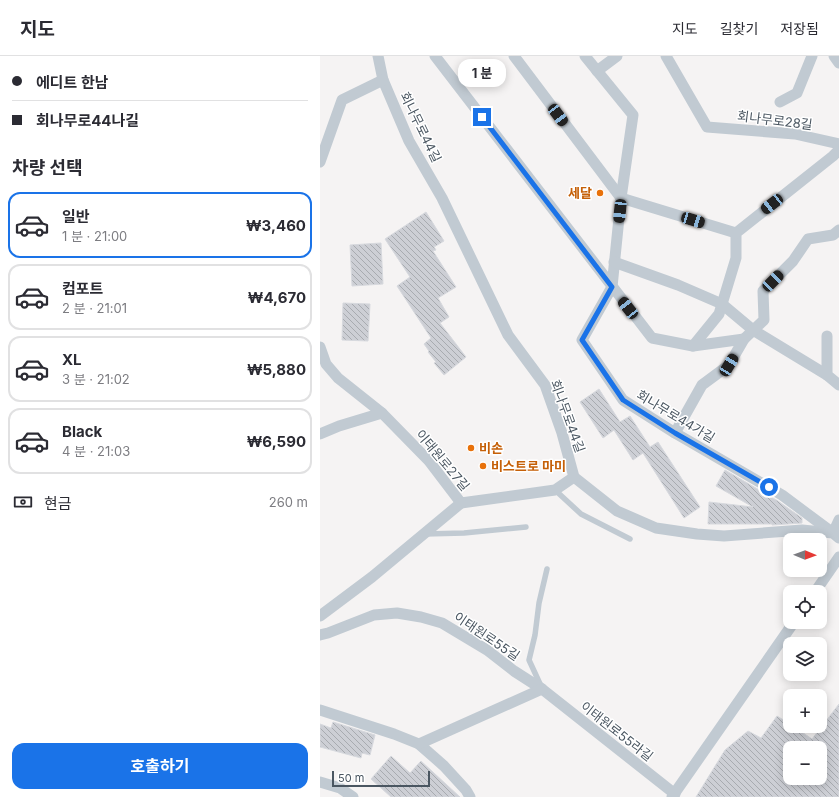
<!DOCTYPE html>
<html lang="ko">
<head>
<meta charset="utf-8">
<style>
  :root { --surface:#fff; --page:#f2f2f3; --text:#2b2b33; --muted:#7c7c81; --line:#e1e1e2; --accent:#1a73e8 }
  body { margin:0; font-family:Inter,"Noto Sans KR",sans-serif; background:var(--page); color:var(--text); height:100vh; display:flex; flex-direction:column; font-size:15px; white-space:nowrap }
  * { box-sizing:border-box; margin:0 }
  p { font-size:13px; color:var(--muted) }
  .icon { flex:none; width:22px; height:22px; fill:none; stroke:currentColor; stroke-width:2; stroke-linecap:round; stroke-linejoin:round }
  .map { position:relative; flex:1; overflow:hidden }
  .side { display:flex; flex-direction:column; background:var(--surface); width:320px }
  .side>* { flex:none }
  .hud { display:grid; align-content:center; height:88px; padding:0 12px; background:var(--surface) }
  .needle { width:26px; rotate:91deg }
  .controls { position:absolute; left:463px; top:477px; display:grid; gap:8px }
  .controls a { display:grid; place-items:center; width:44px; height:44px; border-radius:8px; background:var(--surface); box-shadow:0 2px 10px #0003; font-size:20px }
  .scale { position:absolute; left:12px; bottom:10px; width:98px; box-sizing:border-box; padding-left:4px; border:2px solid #4a5661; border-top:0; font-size:11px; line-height:14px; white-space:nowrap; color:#4a5661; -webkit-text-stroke:3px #fff; paint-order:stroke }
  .end { position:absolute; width:18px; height:18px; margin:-9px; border:5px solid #1a73e8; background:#fff; box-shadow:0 0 0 2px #fff }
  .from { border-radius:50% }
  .bubble { position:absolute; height:28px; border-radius:12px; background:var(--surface); box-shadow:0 2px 10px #0003; font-size:13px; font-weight:700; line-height:28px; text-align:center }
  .car { position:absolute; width:12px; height:24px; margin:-12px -6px; border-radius:5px; box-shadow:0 0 3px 1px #0007; background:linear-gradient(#222 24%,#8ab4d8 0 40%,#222 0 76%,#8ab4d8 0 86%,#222 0) }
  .hud b { display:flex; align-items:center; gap:14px; height:38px; font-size:15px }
  .hud b+b { border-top:1px solid var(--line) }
  .hud i { width:10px; height:10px; background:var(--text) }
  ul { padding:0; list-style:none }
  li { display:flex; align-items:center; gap:12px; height:66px; margin:0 8px 6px; padding:0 4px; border:2px solid var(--line); border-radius:12px }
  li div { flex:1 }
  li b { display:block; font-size:15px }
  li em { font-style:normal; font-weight:700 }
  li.on { border-color:var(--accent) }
  li>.icon { width:36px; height:36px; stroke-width:1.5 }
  h2 { padding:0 12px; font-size:18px; line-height:48px }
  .pay { display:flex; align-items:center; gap:10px; height:44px; padding:0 12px; font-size:15px }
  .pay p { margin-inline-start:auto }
  .button { display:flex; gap:8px; margin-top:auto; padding:8px 12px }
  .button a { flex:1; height:46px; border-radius:12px; background:var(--accent); color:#fff; font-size:16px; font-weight:700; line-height:46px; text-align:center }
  header { display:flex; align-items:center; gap:24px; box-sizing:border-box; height:56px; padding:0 20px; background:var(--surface); border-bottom:1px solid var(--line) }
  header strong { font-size:19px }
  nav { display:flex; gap:22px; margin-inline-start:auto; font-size:14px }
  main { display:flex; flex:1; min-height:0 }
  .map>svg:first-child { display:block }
  .building { fill:url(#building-back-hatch); stroke:#d7d9de; fill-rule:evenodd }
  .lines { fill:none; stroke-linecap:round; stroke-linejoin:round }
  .service { stroke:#c1cad2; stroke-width:5.5 }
  .minor { stroke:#c1cad2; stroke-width:11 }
  .route { stroke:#1a73e8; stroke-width:5 }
  .food-dot { fill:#e8710a; stroke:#fff; stroke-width:1.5 }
  .labels { text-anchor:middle; stroke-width:3; stroke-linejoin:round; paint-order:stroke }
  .street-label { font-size:13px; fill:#4a5661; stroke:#fff }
  .food-label { font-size:13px; font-weight:bold; fill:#c56008; stroke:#fff; text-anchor:start }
</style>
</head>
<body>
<header>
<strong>지도</strong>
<nav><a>지도</a><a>길찾기</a><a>저장됨</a></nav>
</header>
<main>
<section class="side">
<div class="hud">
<b><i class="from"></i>에디트 한남</b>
<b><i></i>회나무로44나길</b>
</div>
<h2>차량 선택</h2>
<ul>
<li class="on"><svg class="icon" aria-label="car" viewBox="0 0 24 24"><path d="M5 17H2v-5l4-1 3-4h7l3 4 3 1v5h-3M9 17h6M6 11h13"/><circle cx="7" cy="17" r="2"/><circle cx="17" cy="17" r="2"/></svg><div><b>일반</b><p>1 분 · 21:00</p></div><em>₩3,460</em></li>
<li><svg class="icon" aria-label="car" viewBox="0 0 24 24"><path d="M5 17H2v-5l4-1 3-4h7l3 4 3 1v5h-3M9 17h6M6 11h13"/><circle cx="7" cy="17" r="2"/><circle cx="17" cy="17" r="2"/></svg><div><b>컴포트</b><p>2 분 · 21:01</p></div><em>₩4,670</em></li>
<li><svg class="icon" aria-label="car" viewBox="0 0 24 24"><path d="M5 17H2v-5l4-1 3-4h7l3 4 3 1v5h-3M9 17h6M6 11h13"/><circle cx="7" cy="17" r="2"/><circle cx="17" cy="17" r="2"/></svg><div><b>XL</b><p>3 분 · 21:02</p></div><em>₩5,880</em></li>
<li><svg class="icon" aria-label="car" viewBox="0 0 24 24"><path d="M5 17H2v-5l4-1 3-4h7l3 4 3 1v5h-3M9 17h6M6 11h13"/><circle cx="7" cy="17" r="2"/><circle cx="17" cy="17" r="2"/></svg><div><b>Black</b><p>4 분 · 21:03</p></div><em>₩6,590</em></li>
</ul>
<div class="pay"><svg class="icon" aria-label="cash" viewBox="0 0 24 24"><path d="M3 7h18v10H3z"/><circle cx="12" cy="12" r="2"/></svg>현금<p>260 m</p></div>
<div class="button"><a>호출하기</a></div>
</section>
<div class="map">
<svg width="519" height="741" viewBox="0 0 519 741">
  <defs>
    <pattern id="building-back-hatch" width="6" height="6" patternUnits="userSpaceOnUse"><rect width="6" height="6" fill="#cdcfd5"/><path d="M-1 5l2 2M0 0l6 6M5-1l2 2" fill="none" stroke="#a8abb0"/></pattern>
  </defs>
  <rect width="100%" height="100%" fill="#f5f3f3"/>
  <g class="building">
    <path d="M106,156L124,185L114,191L116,194L113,195L136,231L118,242L129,261L120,267L146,301L124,319L114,307L116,306L108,296L109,295L104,288L111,282L77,230L90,221L65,183Z"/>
    <path d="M61,187L63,228L32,230L30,189Z"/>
    <path d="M23,247L50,248L48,285L22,284Z"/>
    <path d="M279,333L300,366L310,360L330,391L338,386L380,451L364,462L323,397L313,404L294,374L283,382L260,346Z"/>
    <path d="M405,414L458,445L482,462V467L452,469V468H388L389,446L433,451L396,430Z"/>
    <path d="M519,648V741H376L405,694L428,675L441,682L457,660L470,668V670H473L492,683ZM470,692H500V722H470Z"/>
    <path d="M13,666L55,679L50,699L42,697L41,702L0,691V668L11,672Z"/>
    <path d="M71,700L90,717L101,705L140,741H71L51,723Z"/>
  </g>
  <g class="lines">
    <g class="service">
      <path d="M235,434L261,458L310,483"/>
      <path d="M105,478L144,477L206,471"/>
      <path d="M221,630L209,604L215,579L219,547L227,513"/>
    </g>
    <g class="minor">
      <path d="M58,0L63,24L89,85L122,142L188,279L225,329L242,377L254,421L297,455L336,472L377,478L404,480L482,474L513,477L519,482"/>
      <path d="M115,0L332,282L373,290L399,258L416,202V177L513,100L519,94"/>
      <path d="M194,0L301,142L416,177"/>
      <path d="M265,0L313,59L301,142L292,231L262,284L303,344L355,377L462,439L513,477L519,464"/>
      <path d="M346,0L387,71L475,78L519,88"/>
      <path d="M514,0L519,7"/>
      <path d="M277,15L297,0"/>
      <path d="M460,46L477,37L492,0"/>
      <path d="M0,106L22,44L63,24"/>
      <path d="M294,206L358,229L402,248L433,274L507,319"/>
      <path d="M507,280V319L519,329"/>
      <path d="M373,290L424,283"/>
      <path d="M0,291L6,308L18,322L62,357"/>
      <path d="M355,377L382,329L409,309L424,283L444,264L443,235L473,205L488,183L513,179L519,174"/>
      <path d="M0,378L19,370L62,357L109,405L141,447L235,434L254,421"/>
      <path d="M495,536L519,501"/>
      <path d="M0,560L52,521L141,447"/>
      <path d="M0,579L8,577L54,559L77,557L101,561L122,567L167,594L194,615L222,633L355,738"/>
      <path d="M0,654L74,678L99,688L124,710L146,734L150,741"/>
      <path d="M99,688L222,633"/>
      <path d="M0,726L20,732L33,741"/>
      <path d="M352,741L474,566"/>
    </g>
  </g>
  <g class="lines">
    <path class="route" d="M162,61L292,231L262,284L303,344L355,377L449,431"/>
  </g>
  <g class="food-dot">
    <circle cx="280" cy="137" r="4"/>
    <circle cx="151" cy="392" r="4"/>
    <circle cx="163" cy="410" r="4"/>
  </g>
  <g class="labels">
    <g class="street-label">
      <text transform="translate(455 64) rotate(7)" y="5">회나무로28길</text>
      <text transform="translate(101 71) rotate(64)" y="5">회나무로44길</text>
      <text transform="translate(248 360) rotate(70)" y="5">회나무로44길</text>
      <text transform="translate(356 360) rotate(31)" y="5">회나무로44가길</text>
      <text transform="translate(123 404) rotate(50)" y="5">이태원로27길</text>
      <text transform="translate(167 580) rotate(34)" y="5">이태원로55길</text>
      <text transform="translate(297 675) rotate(38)" y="5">이태원로55라길</text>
    </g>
    <g class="food-label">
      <text x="272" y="142" text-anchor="end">세달</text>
      <text x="159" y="397">비손</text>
      <text x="171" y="415">비스트로 마미</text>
    </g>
  </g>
</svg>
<div class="controls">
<a><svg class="needle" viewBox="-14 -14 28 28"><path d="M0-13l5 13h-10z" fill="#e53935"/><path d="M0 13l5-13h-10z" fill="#7c7c81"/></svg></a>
<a><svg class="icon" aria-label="locate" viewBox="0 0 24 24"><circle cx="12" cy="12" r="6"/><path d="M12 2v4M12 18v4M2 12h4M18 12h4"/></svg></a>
<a><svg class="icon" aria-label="layers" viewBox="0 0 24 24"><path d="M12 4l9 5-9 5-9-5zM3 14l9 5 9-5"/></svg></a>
<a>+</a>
<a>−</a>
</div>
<div class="scale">50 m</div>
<i class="end from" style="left:449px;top:431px"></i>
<i class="end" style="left:162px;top:61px"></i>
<div class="bubble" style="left:138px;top:3px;width:48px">1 분</div>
<i class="car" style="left:238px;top:59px;rotate:143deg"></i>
<i class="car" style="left:452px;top:148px;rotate:232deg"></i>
<i class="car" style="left:300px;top:155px;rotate:186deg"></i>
<i class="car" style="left:373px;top:164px;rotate:107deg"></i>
<i class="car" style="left:453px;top:225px;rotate:45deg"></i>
<i class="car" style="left:308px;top:252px;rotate:322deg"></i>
<i class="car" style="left:409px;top:309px;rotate:31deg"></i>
</div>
</main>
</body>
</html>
